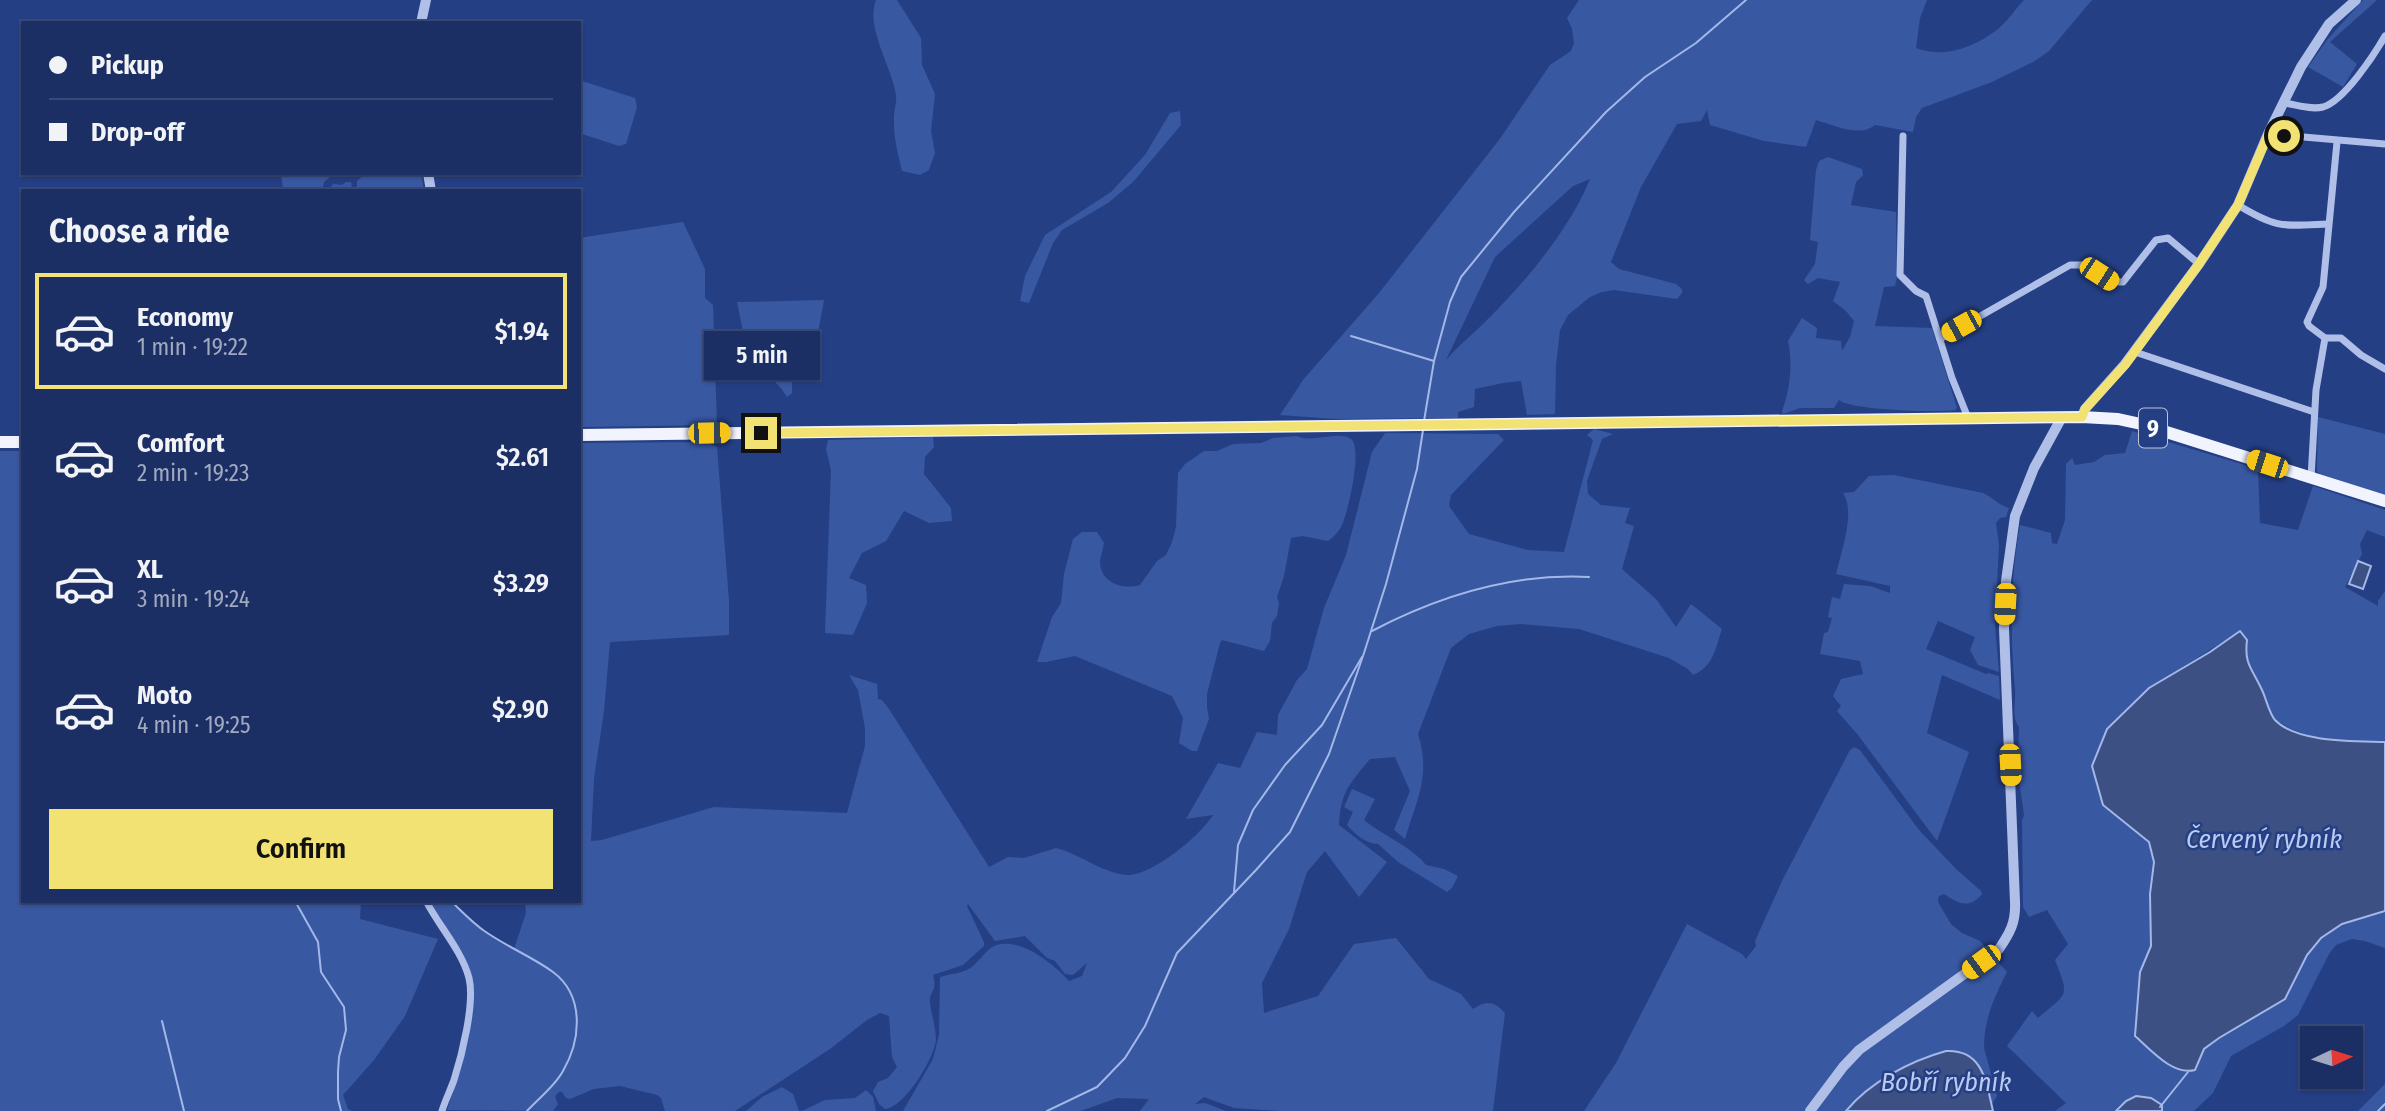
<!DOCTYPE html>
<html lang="en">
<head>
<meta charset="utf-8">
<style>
  :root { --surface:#1c2f64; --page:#293b6d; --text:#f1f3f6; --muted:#a0a9bf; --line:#3a4a78; --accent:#f2e273 }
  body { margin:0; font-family:"Fira Sans Condensed",sans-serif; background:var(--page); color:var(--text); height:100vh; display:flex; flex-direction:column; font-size:26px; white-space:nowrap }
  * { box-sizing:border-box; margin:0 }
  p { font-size:23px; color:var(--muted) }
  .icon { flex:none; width:38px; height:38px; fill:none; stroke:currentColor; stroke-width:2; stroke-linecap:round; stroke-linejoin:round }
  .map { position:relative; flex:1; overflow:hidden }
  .drawer { position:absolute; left:21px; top:189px; width:560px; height:714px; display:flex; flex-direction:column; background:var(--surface); border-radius:0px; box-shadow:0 2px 5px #0004,0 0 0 2px var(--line) }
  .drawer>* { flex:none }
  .banner { position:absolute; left:21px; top:21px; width:560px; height:154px; border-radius:0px; box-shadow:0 2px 5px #0004,0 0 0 2px var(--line); display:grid; align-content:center; height:154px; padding:0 28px; background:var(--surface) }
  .needle { width:46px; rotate:86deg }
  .buttons { position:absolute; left:2300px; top:1026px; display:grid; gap:14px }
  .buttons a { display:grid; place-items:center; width:63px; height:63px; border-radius:0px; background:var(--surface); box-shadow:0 2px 5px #0004,0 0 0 2px var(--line); font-size:35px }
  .end { position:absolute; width:32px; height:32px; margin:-16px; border:9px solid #f2e273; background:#111; box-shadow:0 0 0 4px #111 }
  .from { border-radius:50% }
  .bubble { position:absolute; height:49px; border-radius:0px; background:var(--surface); box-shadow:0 2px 5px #0004,0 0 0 2px var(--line); font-size:23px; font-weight:600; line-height:49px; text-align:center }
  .car { position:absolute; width:21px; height:42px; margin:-21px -10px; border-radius:9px; box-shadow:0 0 5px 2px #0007; background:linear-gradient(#f5c518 24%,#345 0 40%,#f5c518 0 76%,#345 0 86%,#f5c518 0) }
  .banner b { display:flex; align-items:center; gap:24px; height:66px; font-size:26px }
  .banner b+b { border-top:2px solid var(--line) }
  .banner i { width:18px; height:18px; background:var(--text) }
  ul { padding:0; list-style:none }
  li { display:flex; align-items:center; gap:21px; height:116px; margin:0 14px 10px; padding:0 14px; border:4px solid transparent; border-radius:0px }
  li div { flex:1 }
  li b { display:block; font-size:26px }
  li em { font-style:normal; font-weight:600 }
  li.selected { border-color:var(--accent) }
  li>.icon { width:63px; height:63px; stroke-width:1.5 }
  h2 { padding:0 28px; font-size:32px; line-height:84px }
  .action { display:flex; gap:14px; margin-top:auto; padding:14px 28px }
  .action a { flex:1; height:80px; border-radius:0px; background:var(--accent); color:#111; font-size:28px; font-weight:600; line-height:80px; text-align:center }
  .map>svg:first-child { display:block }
  .green { fill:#3958a2; fill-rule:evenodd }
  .water { fill:#3d5084; stroke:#a3b8e9; stroke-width:2 }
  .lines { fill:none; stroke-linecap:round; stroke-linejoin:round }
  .stream { stroke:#a3b8e9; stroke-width:2 }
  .minor { stroke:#afbfe8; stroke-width:7 }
  .tertiary { stroke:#afbfe8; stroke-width:10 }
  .primary { stroke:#f1f4fe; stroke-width:12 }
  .route { stroke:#f2e273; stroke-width:9 }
  .labels { text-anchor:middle; stroke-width:5; stroke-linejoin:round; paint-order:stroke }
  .shield { fill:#253f85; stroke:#bec5da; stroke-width:2 }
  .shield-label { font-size:23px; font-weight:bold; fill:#fff }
  .water-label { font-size:26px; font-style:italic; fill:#bacaf0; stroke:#253f85 }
</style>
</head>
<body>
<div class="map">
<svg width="2385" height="1111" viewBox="0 0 2385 1111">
  <rect width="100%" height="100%" fill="#253f85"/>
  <g class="green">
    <path d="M876,0H897L921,38L922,65L935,94L931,131L935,153L929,170L920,175L902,171C898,154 893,135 894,117C894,110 897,102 896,95C892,67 865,27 876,0Z"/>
    <path d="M1579,0H1927L1920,18L1916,48C1945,59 1975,47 1998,29C2008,21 2015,9 2024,0H2092L2049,51L2035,61L1992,82L1922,108L1916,117L1913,132L1875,125C1860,138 1833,125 1816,120L1806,147L1764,141L1710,125L1707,110L1701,121L1677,124L1641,187L1611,262L1619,269L1676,284L1682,289V293L1677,299L1614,290L1602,292L1590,297L1568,315L1560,330L1556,365L1555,414L1527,415L1521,381L1503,383L1475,389L1474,407L1458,412V418L1335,419L1280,415L1303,380L1379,293L1499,140L1550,65L1571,51L1574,43L1572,29L1567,18ZM1590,179C1570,229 1524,284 1485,322C1472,335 1458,346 1446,360L1495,257L1573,186Z"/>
    <path d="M2363,0H2377L2330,42L2357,64L2343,87L2308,67L2327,40Z"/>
    <path d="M579,80L635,98L637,107L626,144L619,146L579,133Z"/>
    <path d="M1180,111L1181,125L1133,182L1108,203L1062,230L1053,243L1029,303L1020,301L1025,276L1045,235L1111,192L1145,155L1170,113Z"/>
    <path d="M1828,157L1862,169L1863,175L1856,182L1851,205L1896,212L1897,278L1895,286L1884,287L1875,326L1932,328L1957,408L1955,410C1939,413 1849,410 1839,400L1834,408H1800L1783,414L1782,411C1790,391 1793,362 1788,341L1802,318L1817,328L1816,338L1841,341L1842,351L1850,337L1854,321L1846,311L1833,301L1840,282L1818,278L1808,284L1804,280L1815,264L1818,242L1810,240L1816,170L1819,161Z"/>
    <path d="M281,173H335L324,182L322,191H283Z"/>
    <path d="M366,173H421L424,191H328L333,184L342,185L346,182H351L352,189L357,186V181Z"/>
    <path d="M683,222L705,269V298L713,305L717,425L579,427V238Z"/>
    <path d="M824,300L813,360L799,368L792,377V393L787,397C777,381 767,374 750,366L737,302Z"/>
    <path d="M2318,417L2385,434V495L2320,474L2317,471Z"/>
    <path d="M1594,429L1613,434L1602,439L1587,481L1588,494L1601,505L1630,508L1625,523L1634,526L1622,569L1656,599L1676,627L1691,604L1722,629C1715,649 1714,666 1693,675L1688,669L1669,658L1579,629L1520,624L1497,626L1469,634L1451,648L1418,734C1431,776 1417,799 1405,839L1394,830L1410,791L1395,757L1370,759C1349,785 1341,791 1339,825L1387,862L1359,897L1325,851L1307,872L1289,929L1262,983L1264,1013L1318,996L1354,944L1396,938L1429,979L1461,994L1473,1009C1486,1000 1494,1001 1505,1013L1493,1111H1281L1234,1108L1204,1097L1195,1104L1205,1103L1226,1111H1140L1149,1099L1117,1098L1081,1111H903L933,1059L939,1035L940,977C950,974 964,973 972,967C979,961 985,952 992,947C1018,934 1053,964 1069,981L1082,976L1087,963L1073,975L1065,974L1055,961L1047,958L1025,936L995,941L968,904L967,906L984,942V946L963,965L933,975C938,993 929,990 930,1002C931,1014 936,1027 936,1040C934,1059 904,1108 885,1109L879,1104L873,1091L878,1082L888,1078L897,1067L892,1057L889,1016L880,1013L867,1020L830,1049L735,1111H665L661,1098L657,1095L620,1086L594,1089L570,1099L566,1098L562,1092H559L555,1096L558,1104L553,1111L447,1110L459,1073L472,980L429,901H453C471,921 490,938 514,949L526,913L525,901H579V443L707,442L717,447L729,601V635L610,642L604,711L594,778L591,841L602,840L714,807L847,813L865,746V728L858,690L849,675L877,684L878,699L882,700L889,709L989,867L1008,857L1024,858L1056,848C1080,854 1102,873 1127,875C1152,876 1201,835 1213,815L1186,819L1218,763L1240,768L1257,732L1277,735L1278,715L1297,680L1307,669L1324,608L1346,555L1372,452L1385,433L1498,434L1504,440L1451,495L1449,506L1469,534L1528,550L1564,552L1593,440L1587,435Z"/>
    <path d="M2132,431L2258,469L2260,523L2298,530L2313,486L2385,510V537L2367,530L2360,544L2362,554L2345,587L2378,606V601L2385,591V742L2332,741L2316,738L2291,729L2274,719L2245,658L2229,638L2149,688L2107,729L2134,830L2149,842L2154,862L2150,894L2151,946L2140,972L2135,1036L2195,1070L2204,1049L2219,1038L2285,999L2307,955L2321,938L2342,924L2385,911V948L2365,941L2352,939L2336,945L2329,954L2298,1015L2284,1026L2231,1056L2213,1093L2194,1111H2162V1105L2126,1101L2116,1111H2055L2066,1103L2007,1046L2032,1011L2038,1018C2068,992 2070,998 2055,960L2068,944L2047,910L2029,917L2023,907L2022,821L2024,815L2019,780L2022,775V769L2018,762L2019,727C2011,717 2016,702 2015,690C2010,634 2010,581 2020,525L2051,533L2052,543L2057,544L2065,520L2066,464L2072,458L2075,465L2094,462L2105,455L2125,453Z"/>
    <path d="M1297,436C1312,444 1338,430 1351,439C1363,448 1348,512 1342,525C1339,531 1334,537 1328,541L1302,536L1291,538L1284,576L1277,597L1279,603L1277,616L1272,623L1270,641L1264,651L1222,640L1220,643L1207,694V707L1209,719L1197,751H1192L1179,743L1183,718L1172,696L1075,656L1046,662H1037L1052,617L1061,603L1064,574L1073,539L1082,532H1097L1104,543C1103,549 1101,556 1100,561C1100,583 1123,590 1140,585L1157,561L1166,555L1172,542L1176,527L1178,473L1185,464L1204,451H1217L1233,444L1261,443L1273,438Z"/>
    <path d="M933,437L934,447L925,457L924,474L951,508L952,521L929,523L904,511L886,541L862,553L849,578L866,585L867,603L853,635L825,633L831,470L826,449L828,440Z"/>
    <path d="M0,451H23V901H361L360,919L438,939L405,1016L374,1060L343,1095L348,1109L352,1111H0Z"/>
    <path d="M1894,475L1983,493C1994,498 1998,505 2009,508L2006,517L2000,518L1996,523L1999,545L1995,626L1999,672L1978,665L1970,650L1975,637L1938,621L1926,649L1986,674L1988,673L1999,676L2000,700L1942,675L1927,733L1969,752L1937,841L1858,735L1837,711L1841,706L1833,696L1841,679L1863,674L1860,661L1820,654L1824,633L1828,632L1832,618L1828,617L1832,597L1840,599L1844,584L1870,586L1890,593V586L1836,574C1841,552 1856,512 1843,493L1854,492L1869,476Z"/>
    <path d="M1854,747L1860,750L1919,830L1956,869L1981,891L1982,894C1969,910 1958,903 1944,894L1939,896L1938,902L1951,924L1962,933L1980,941L2007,972C1994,998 1984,1019 1984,1048L1997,1096L1991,1106L1986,1079L1972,1057L1957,1051L1936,1054L1875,1083L1846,1111H1584L1616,1063L1687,924L1742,954L1746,959L1756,946L1755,941L1782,881L1850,750Z"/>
    <path d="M1352,789L1375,799L1364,820C1382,835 1412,847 1426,865L1444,869L1458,876L1452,888L1447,892L1398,862L1378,844C1366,844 1355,834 1347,825L1353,812L1344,807Z"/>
    <path d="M2385,1084V1111H2358Z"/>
    <path d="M782,1087L793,1094L799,1111H746L762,1097Z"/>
    <path d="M866,1090L873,1097L876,1111H802L825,1100L855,1098Z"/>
  </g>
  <g class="water">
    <path d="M2358,561L2371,566L2363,589L2349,584Z"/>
    <path d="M2240,631L2247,640C2244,665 2252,668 2262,690C2266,698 2269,713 2275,720C2297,743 2355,741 2385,742V911L2342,924L2321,938L2307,955L2285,999L2219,1038L2204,1049L2195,1070C2173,1076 2151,1050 2135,1036L2140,972L2151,946L2150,894L2154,862L2149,842L2103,805L2092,766L2107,729L2149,688L2210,652Z"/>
    <path d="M1946,1051C1983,1049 1986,1082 1993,1111H1846C1870,1082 1910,1061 1946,1051Z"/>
    <path d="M2136,1096L2151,1098L2162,1105V1111H2116L2126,1101Z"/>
  </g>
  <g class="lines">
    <g class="stream">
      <path d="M1351,336L1434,361"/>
      <path d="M1424,421L1434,361L1450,302L1461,277L1514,212L1606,112L1645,77L1696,43L1746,0"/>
      <path d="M1372,631C1439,596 1513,573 1589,577"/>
      <path d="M1234,892L1238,845L1253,810L1285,765L1322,725L1362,657"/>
      <path d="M295,901L318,942L321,972L344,1007L346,1030L339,1057L338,1072V1099L341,1111"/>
      <path d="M451,901C461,911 472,922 483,930C505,946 531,956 553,972C585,996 581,1040 563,1071C555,1086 539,1098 527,1111"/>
      <path d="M162,1021L184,1111"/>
      <path d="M2160,1107L2188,1072"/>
      <path d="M1047,1111L1097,1087L1125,1058L1145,1026L1177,953L1256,870L1290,832L1329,754L1364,653L1386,584L1417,469L1423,430"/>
      <path d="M2378,1111L2385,1104"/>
    </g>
    <g class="minor">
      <path d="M2285,103C2297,105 2311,110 2323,107C2344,101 2374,55 2385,36"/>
      <path d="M2268,134L2385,144"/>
      <path d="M1903,136L1900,275L1916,291L1926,296L1952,378L1968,418"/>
      <path d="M2238,205C2277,229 2284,226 2328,224"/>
      <path d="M2325,338L2309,326L2307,322L2323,287L2337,142"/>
      <path d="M1940,339L2070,265H2085L2112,282H2123L2156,240L2168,238L2199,264"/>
      <path d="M2135,352L2314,412"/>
      <path d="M2311,478L2316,390L2325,338H2341L2361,355L2385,369"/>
      <path d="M426,901C439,926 462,951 469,978C475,1003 462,1055 454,1080C450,1091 445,1101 442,1111"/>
    </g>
    <g class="tertiary">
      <path d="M421,23L426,0"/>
      <path d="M428,173L431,191"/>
      <path d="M2082,417L2085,409L2125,364L2199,264L2238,205L2268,134L2301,67L2329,24L2356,0"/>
      <path d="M1810,1111L1843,1067L1859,1050L1999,949C2010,933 2016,922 2015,902L2004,628L2006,581L2015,516L2034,468L2062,417"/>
    </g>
    <g class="primary">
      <path d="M579,435L2082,417L2118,419L2141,424L2385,501"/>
      <path d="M0,442H23"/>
    </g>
  </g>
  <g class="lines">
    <path class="route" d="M761,433L2082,417L2085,409L2125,365L2199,264L2238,205L2268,135L2284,136"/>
  </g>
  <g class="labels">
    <rect class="shield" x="2139" y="408.5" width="28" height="39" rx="5"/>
    <g class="shield-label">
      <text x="2153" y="436">9</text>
    </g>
    <g class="water-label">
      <text x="2264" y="848">Červený rybník</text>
      <text x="1946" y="1091">Bobří rybník</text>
    </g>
  </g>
</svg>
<div class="buttons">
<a><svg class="needle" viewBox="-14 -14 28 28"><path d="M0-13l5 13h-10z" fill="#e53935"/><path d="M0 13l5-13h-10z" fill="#a0a9bf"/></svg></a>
</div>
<i class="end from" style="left:2284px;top:136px"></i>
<i class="end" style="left:761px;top:433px"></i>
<div class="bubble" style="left:704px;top:331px;width:116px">5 min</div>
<i class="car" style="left:2099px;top:274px;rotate:123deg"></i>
<i class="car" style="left:1961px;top:326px;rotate:241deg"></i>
<i class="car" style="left:709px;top:433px;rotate:89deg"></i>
<i class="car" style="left:2267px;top:464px;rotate:288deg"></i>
<i class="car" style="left:2005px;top:604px;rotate:183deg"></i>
<i class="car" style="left:2010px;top:765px;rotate:177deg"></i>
<i class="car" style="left:1981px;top:962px;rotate:234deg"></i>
<div class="banner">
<b><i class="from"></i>Pickup</b>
<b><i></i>Drop-off</b>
</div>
<section class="drawer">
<h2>Choose a ride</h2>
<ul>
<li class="selected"><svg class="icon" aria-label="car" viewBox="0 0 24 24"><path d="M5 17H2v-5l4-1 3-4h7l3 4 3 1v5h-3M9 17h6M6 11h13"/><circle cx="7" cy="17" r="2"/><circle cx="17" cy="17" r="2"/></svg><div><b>Economy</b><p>1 min · 19:22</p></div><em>$1.94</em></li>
<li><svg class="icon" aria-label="car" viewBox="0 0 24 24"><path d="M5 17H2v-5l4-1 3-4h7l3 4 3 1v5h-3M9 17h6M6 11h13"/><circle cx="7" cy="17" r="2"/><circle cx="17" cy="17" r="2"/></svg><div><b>Comfort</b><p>2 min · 19:23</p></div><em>$2.61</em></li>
<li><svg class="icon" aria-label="car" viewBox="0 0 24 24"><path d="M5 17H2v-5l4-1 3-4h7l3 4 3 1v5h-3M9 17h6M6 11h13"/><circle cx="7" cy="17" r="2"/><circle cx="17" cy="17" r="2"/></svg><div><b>XL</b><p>3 min · 19:24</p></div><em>$3.29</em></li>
<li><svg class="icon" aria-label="car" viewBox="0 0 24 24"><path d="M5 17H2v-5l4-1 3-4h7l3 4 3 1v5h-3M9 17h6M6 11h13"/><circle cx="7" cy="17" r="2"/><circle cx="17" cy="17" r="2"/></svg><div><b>Moto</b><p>4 min · 19:25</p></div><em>$2.90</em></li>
</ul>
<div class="action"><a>Confirm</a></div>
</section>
</div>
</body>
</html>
